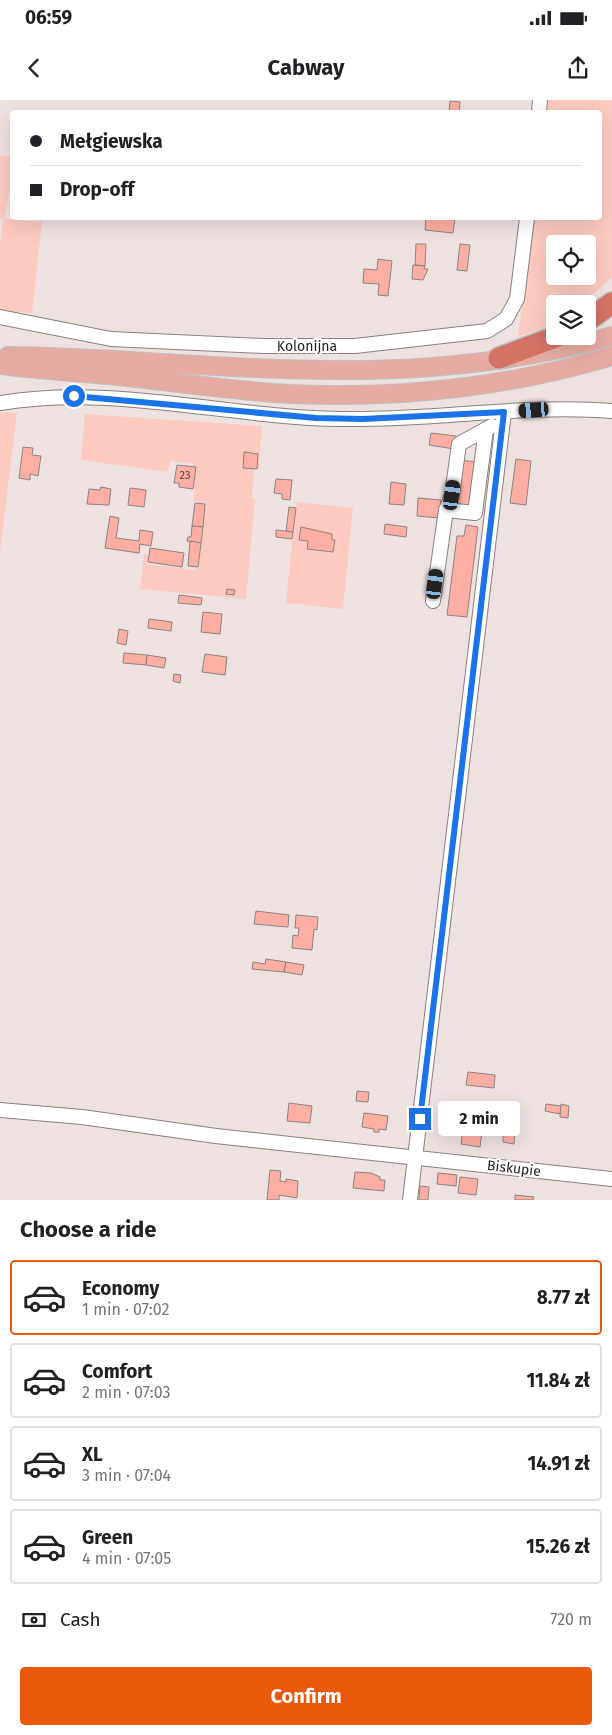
<!DOCTYPE html>
<html lang="en">
<head>
<meta charset="utf-8">
<style>
  :root { --surface:#fff; --page:#f2f2f2; --text:#202124; --muted:#757577; --line:#e0e0e0; --accent:#ea580c }
  body { margin:0; font-family:"Fira Sans",sans-serif; background:var(--page); color:var(--text); height:100vh; display:flex; flex-direction:column; font-size:19px; white-space:nowrap }
  * { box-sizing:border-box; margin:0 }
  p { font-size:16px; color:var(--muted) }
  .icon { flex:none; width:28px; height:28px; fill:none; stroke:currentColor; stroke-width:2; stroke-linecap:round; stroke-linejoin:round }
  .map { position:relative; height:1100px; overflow:hidden }
  .panel { display:flex; flex-direction:column; background:var(--surface); flex:1 }
  .panel>* { flex:none }
  .hud { position:absolute; left:10px; top:10px; width:592px; height:110px; border-radius:5px; box-shadow:0 5px 20px #0002; display:grid; align-content:center; height:110px; padding:0 20px; background:var(--surface) }
  .fabs { position:absolute; left:546px; top:135px; display:grid; gap:10px }
  .fabs a { display:grid; place-items:center; width:50px; height:50px; border-radius:5px; background:var(--surface); box-shadow:0 5px 20px #0002; font-size:25px }
  .end { position:absolute; width:22px; height:22px; margin:-11px; border:6px solid #1a73e8; background:#fff; box-shadow:0 0 0 2px #fff }
  .from { border-radius:50% }
  .bubble { position:absolute; height:35px; border-radius:5px; background:var(--surface); box-shadow:0 5px 20px #0002; font-size:16px; font-weight:700; line-height:35px; text-align:center }
  .car { position:absolute; width:15px; height:30px; margin:-15px -8px; border-radius:6px; box-shadow:0 0 4px 1px #0007; background:linear-gradient(#222 24%,#8ab4d8 0 40%,#222 0 76%,#8ab4d8 0 86%,#222 0) }
  .hud b { display:flex; align-items:center; gap:18px; height:48px; font-size:19px }
  .hud b+b { border-top:1px solid var(--line) }
  .hud i { width:12px; height:12px; background:var(--text) }
  ul { padding:0; list-style:none }
  li { display:flex; align-items:center; gap:15px; height:75px; margin:0 10px 8px; padding:0 10px; border:2px solid var(--line); border-radius:5px }
  li div { flex:1 }
  li b { display:block; font-size:19px }
  li em { font-style:normal; font-weight:700 }
  li.current { border-color:var(--accent) }
  li>.icon { width:45px; height:45px; stroke-width:1.5 }
  h2 { padding:0 20px; font-size:22px; line-height:60px }
  .pay { display:flex; align-items:center; gap:12px; height:55px; padding:0 20px; font-size:19px }
  .pay p { margin-inline-start:auto }
  .action { display:flex; gap:10px; margin-top:auto; padding:10px 20px }
  .action a { flex:1; height:58px; border-radius:5px; background:var(--accent); color:#fff; font-size:20px; font-weight:700; line-height:58px; text-align:center }
  .status { display:flex; justify-content:space-between; align-items:center; height:35px; padding:0 25px; background:var(--surface); direction:ltr }
  .status svg { height:14px; fill:currentColor }
  header { display:flex; justify-content:space-between; align-items:center; height:65px; padding:0 20px; background:var(--surface); font-size:22px; font-weight:700 }
  .map>svg:first-child { display:block }
  .green { fill:#fdcac2; fill-rule:evenodd }
  .building { fill:#feafa4; stroke:#8d8280 }
  .lines { fill:none; stroke-linecap:round; stroke-linejoin:round }
  .minor-casing { stroke:#8a807e; stroke-width:16 }
  .major-casing { stroke:#c1c0c0; stroke-width:20 }
  .highway-casing { stroke:#c1c0c0; stroke-width:24 }
  .minor { stroke:#fff; stroke-width:14 }
  .major { stroke:#e5aba3; stroke-width:18 }
  .highway { stroke:#d37366; stroke-width:21 }
  .route { stroke:#1a73e8; stroke-width:6 }
  .labels { text-anchor:middle; stroke-width:4.5; stroke-linejoin:round; paint-order:stroke }
  .number-label { font-size:11px; fill:#5a4340 }
  .street-label { font-size:14px; fill:#231f1e; stroke:#fff }
</style>
</head>
<body>
<div class="status"><b>06:59</b><svg viewBox="0 0 49 12"><path d="M0 12V9h3v3zM5 12V6h3v6zM10 12V3h3v9zM15 12V0h3v12zM26 1h20v11H26zM47 4h2v5h-2z"/></svg></div>
<header><svg class="icon" aria-label="back" viewBox="0 0 24 24"><path d="M15 5l-7 7 7 7"/></svg>Cabway<svg class="icon" aria-label="share" viewBox="0 0 24 24"><path d="M12 15V3M7 8l5-5 5 5M5 13v7h14v-7"/></svg></header>
<div class="map">
<svg width="612" height="1100" viewBox="0 0 612 1100">
  <rect width="100%" height="100%" fill="#eee2e1"/>
  <g class="green">
    <path d="M547,0H612V178L581,204H555V224L518,237L534,118H600V12H546ZM555,144H588V176H555Z"/>
    <path d="M0,56L12,57V79L4,119L42,122L32,213L0,211V144L3,119L0,118Z"/>
    <path d="M0,312L17,313L0,451Z"/>
    <path d="M85,314L262,326L259,369H254L252,397L255,399L246,499L140,489L144,454L148,455L147,464L195,470L204,403L193,401L195,388L190,387L193,364L170,361L168,372L81,360Z"/>
    <path d="M296,402L353,408L343,509L286,503Z"/>
  </g>
  <g class="building">
    <path d="M450,1L460,2L459,12H449Z"/>
    <path d="M426,118H455L453,133L425,130Z"/>
    <path d="M416,144H426L425,166L415,165Z"/>
    <path d="M460,144L470,145L467,171L457,170Z"/>
    <path d="M378,159L392,161L388,196L378,195L379,184L363,183L364,169L377,170Z"/>
    <path d="M413,165L425,166L424,169H428L423,180L412,179Z"/>
    <path d="M431,333L456,336L454,349L429,345Z"/>
    <path d="M23,347L33,348L32,355L41,356L38,376L30,374V380L19,378Z"/>
    <path d="M244,352L258,354L257,369L243,368Z"/>
    <path d="M516,359L531,361L526,405L510,403Z"/>
    <path d="M459,360L477,362L473,406L455,404Z"/>
    <path d="M177,365L196,367L193,389L179,387V383H174Z"/>
    <path d="M276,379L292,380L290,400L282,399V394L274,393Z"/>
    <path d="M391,382L406,384L404,405L389,404Z"/>
    <path d="M101,387L111,389L109,405L87,404L89,389L100,390Z"/>
    <path d="M130,388L146,390L144,407L128,405Z"/>
    <path d="M418,398L441,400L439,418L417,416Z"/>
    <path d="M195,403L205,404L203,427L192,426Z"/>
    <path d="M289,407L296,408L293,432L286,431Z"/>
    <path d="M110,416L119,418L116,438L139,441L140,430L153,432L151,446L140,444L139,453L105,448Z"/>
    <path d="M385,424L407,427L406,437L384,434Z"/>
    <path d="M466,425L478,427L467,517L447,515L457,436H464Z"/>
    <path d="M192,426L203,427L201,443L187,441L188,437H191Z"/>
    <path d="M301,427L332,434V440H335L333,452L307,449L308,441L299,440Z"/>
    <path d="M276,430L293,432L292,439L276,437Z"/>
    <path d="M190,441L201,443L198,467L188,466Z"/>
    <path d="M150,448L184,453L182,467L148,462Z"/>
    <path d="M227,489L235,490L234,495L226,494Z"/>
    <path d="M179,495L202,498L201,505L178,503Z"/>
    <path d="M203,512L222,514L220,534L201,532Z"/>
    <path d="M149,519L172,522L171,531L148,528Z"/>
    <path d="M119,529L128,531L126,545L117,543Z"/>
    <path d="M124,553L147,555L146,565L123,563Z"/>
    <path d="M205,554L227,557L225,575L202,572Z"/>
    <path d="M147,555L166,558L164,568L146,565Z"/>
    <path d="M174,574L181,575L180,583L173,581Z"/>
    <path d="M256,811L289,815L288,827L254,824Z"/>
    <path d="M296,815L318,817L317,830L314,829L312,850L292,848L293,835L298,836L299,828H295Z"/>
    <path d="M266,859L286,862L284,872L252,869L253,862L265,864Z"/>
    <path d="M286,862L304,865L302,875L284,872Z"/>
    <path d="M468,972L495,975L494,988L466,985Z"/>
    <path d="M357,991L369,992L368,1002L356,1001Z"/>
    <path d="M289,1003L312,1006L310,1023L287,1021Z"/>
    <path d="M546,1004L561,1006L560,1014L545,1011Z"/>
    <path d="M561,1004L569,1006L568,1018L560,1017Z"/>
    <path d="M364,1013L388,1016L386,1030L379,1029V1032H374V1029L362,1027Z"/>
    <path d="M508,1020H516L514,1044L503,1042V1035L507,1036Z"/>
    <path d="M472,1025L476,1026L475,1031L482,1032L480,1047L461,1044L463,1029L471,1030Z"/>
    <path d="M270,1070L281,1071L280,1081L286,1082V1079L298,1081L297,1098L279,1095V1100H267Z"/>
    <path d="M355,1072L371,1073L380,1077V1080H385L384,1091L353,1088Z"/>
    <path d="M438,1073L457,1075L456,1086L437,1084Z"/>
    <path d="M460,1077L478,1079L476,1095L458,1093Z"/>
    <path d="M420,1086L429,1087L428,1100H419Z"/>
    <path d="M515,1095L534,1097L533,1100H515Z"/>
  </g>
  <g class="lines">
    <g class="minor-casing">
      <g id="minor">
        <path d="M539,12L540,0"/>
        <path d="M0,217L111,239L264,246H355L487,231L506,219L517,199L527,118"/>
        <path d="M0,303C113,284 226,317 339,319C430,321 521,304 612,311"/>
        <path d="M446,410L452,395L459,344L492,326"/>
        <path d="M433,501L446,410L475,413L486,329"/>
        <path d="M0,1010L82,1017L216,1036L612,1079"/>
        <path d="M410,1100L504,312"/>
      </g>
    </g>
    <g class="major-casing">
      <g id="major">
        <path d="M8,256C121,257 233,271 346,270C434,270 527,260 612,236"/>
        <path d="M0,265C43,271 85,272 128,277C182,283 236,291 290,294C399,299 508,287 612,256"/>
      </g>
    </g>
    <g class="highway-casing">
      <g id="highway">
        <path d="M588,220L612,203"/>
        <path d="M499,258L558,236"/>
      </g>
    </g>
    <use href="#minor" class="minor"/>
    <use href="#major" class="major"/>
    <use href="#highway" class="highway"/>
  </g>
  <g class="lines">
    <path class="route" d="M74,296L316,318L363,319L504,312L420,1019"/>
  </g>
  <g class="labels">
    <g class="number-label">
      <text x="185" y="379">23</text>
    </g>
    <g class="street-label">
      <text x="307" y="251">Kolonijna</text>
      <text transform="translate(514 1068) rotate(7)" y="5">Biskupie</text>
    </g>
  </g>
</svg>
<div class="fabs">
<a><svg class="icon" aria-label="locate" viewBox="0 0 24 24"><circle cx="12" cy="12" r="6"/><path d="M12 2v4M12 18v4M2 12h4M18 12h4"/></svg></a>
<a><svg class="icon" aria-label="layers" viewBox="0 0 24 24"><path d="M12 4l9 5-9 5-9-5zM3 14l9 5 9-5"/></svg></a>
</div>
<i class="end from" style="left:74px;top:296px"></i>
<i class="end" style="left:420px;top:1019px"></i>
<div class="bubble" style="left:438px;top:1001px;width:82px">2 min</div>
<i class="car" style="left:534px;top:310px;rotate:266deg"></i>
<i class="car" style="left:452px;top:395px;rotate:7deg"></i>
<i class="car" style="left:435px;top:484px;rotate:7deg"></i>
<div class="hud">
<b><i class="from"></i>Mełgiewska</b>
<b><i></i>Drop-off</b>
</div>
</div>
<section class="panel">
<h2>Choose a ride</h2>
<ul>
<li class="current"><svg class="icon" aria-label="car" viewBox="0 0 24 24"><path d="M5 17H2v-5l4-1 3-4h7l3 4 3 1v5h-3M9 17h6M6 11h13"/><circle cx="7" cy="17" r="2"/><circle cx="17" cy="17" r="2"/></svg><div><b>Economy</b><p>1 min · 07:02</p></div><em>8.77 zł</em></li>
<li><svg class="icon" aria-label="car" viewBox="0 0 24 24"><path d="M5 17H2v-5l4-1 3-4h7l3 4 3 1v5h-3M9 17h6M6 11h13"/><circle cx="7" cy="17" r="2"/><circle cx="17" cy="17" r="2"/></svg><div><b>Comfort</b><p>2 min · 07:03</p></div><em>11.84 zł</em></li>
<li><svg class="icon" aria-label="car" viewBox="0 0 24 24"><path d="M5 17H2v-5l4-1 3-4h7l3 4 3 1v5h-3M9 17h6M6 11h13"/><circle cx="7" cy="17" r="2"/><circle cx="17" cy="17" r="2"/></svg><div><b>XL</b><p>3 min · 07:04</p></div><em>14.91 zł</em></li>
<li><svg class="icon" aria-label="car" viewBox="0 0 24 24"><path d="M5 17H2v-5l4-1 3-4h7l3 4 3 1v5h-3M9 17h6M6 11h13"/><circle cx="7" cy="17" r="2"/><circle cx="17" cy="17" r="2"/></svg><div><b>Green</b><p>4 min · 07:05</p></div><em>15.26 zł</em></li>
</ul>
<div class="pay"><svg class="icon" aria-label="cash" viewBox="0 0 24 24"><path d="M3 7h18v10H3z"/><circle cx="12" cy="12" r="2"/></svg>Cash<p>720 m</p></div>
<div class="action"><a>Confirm</a></div>
</section>
</body>
</html>
